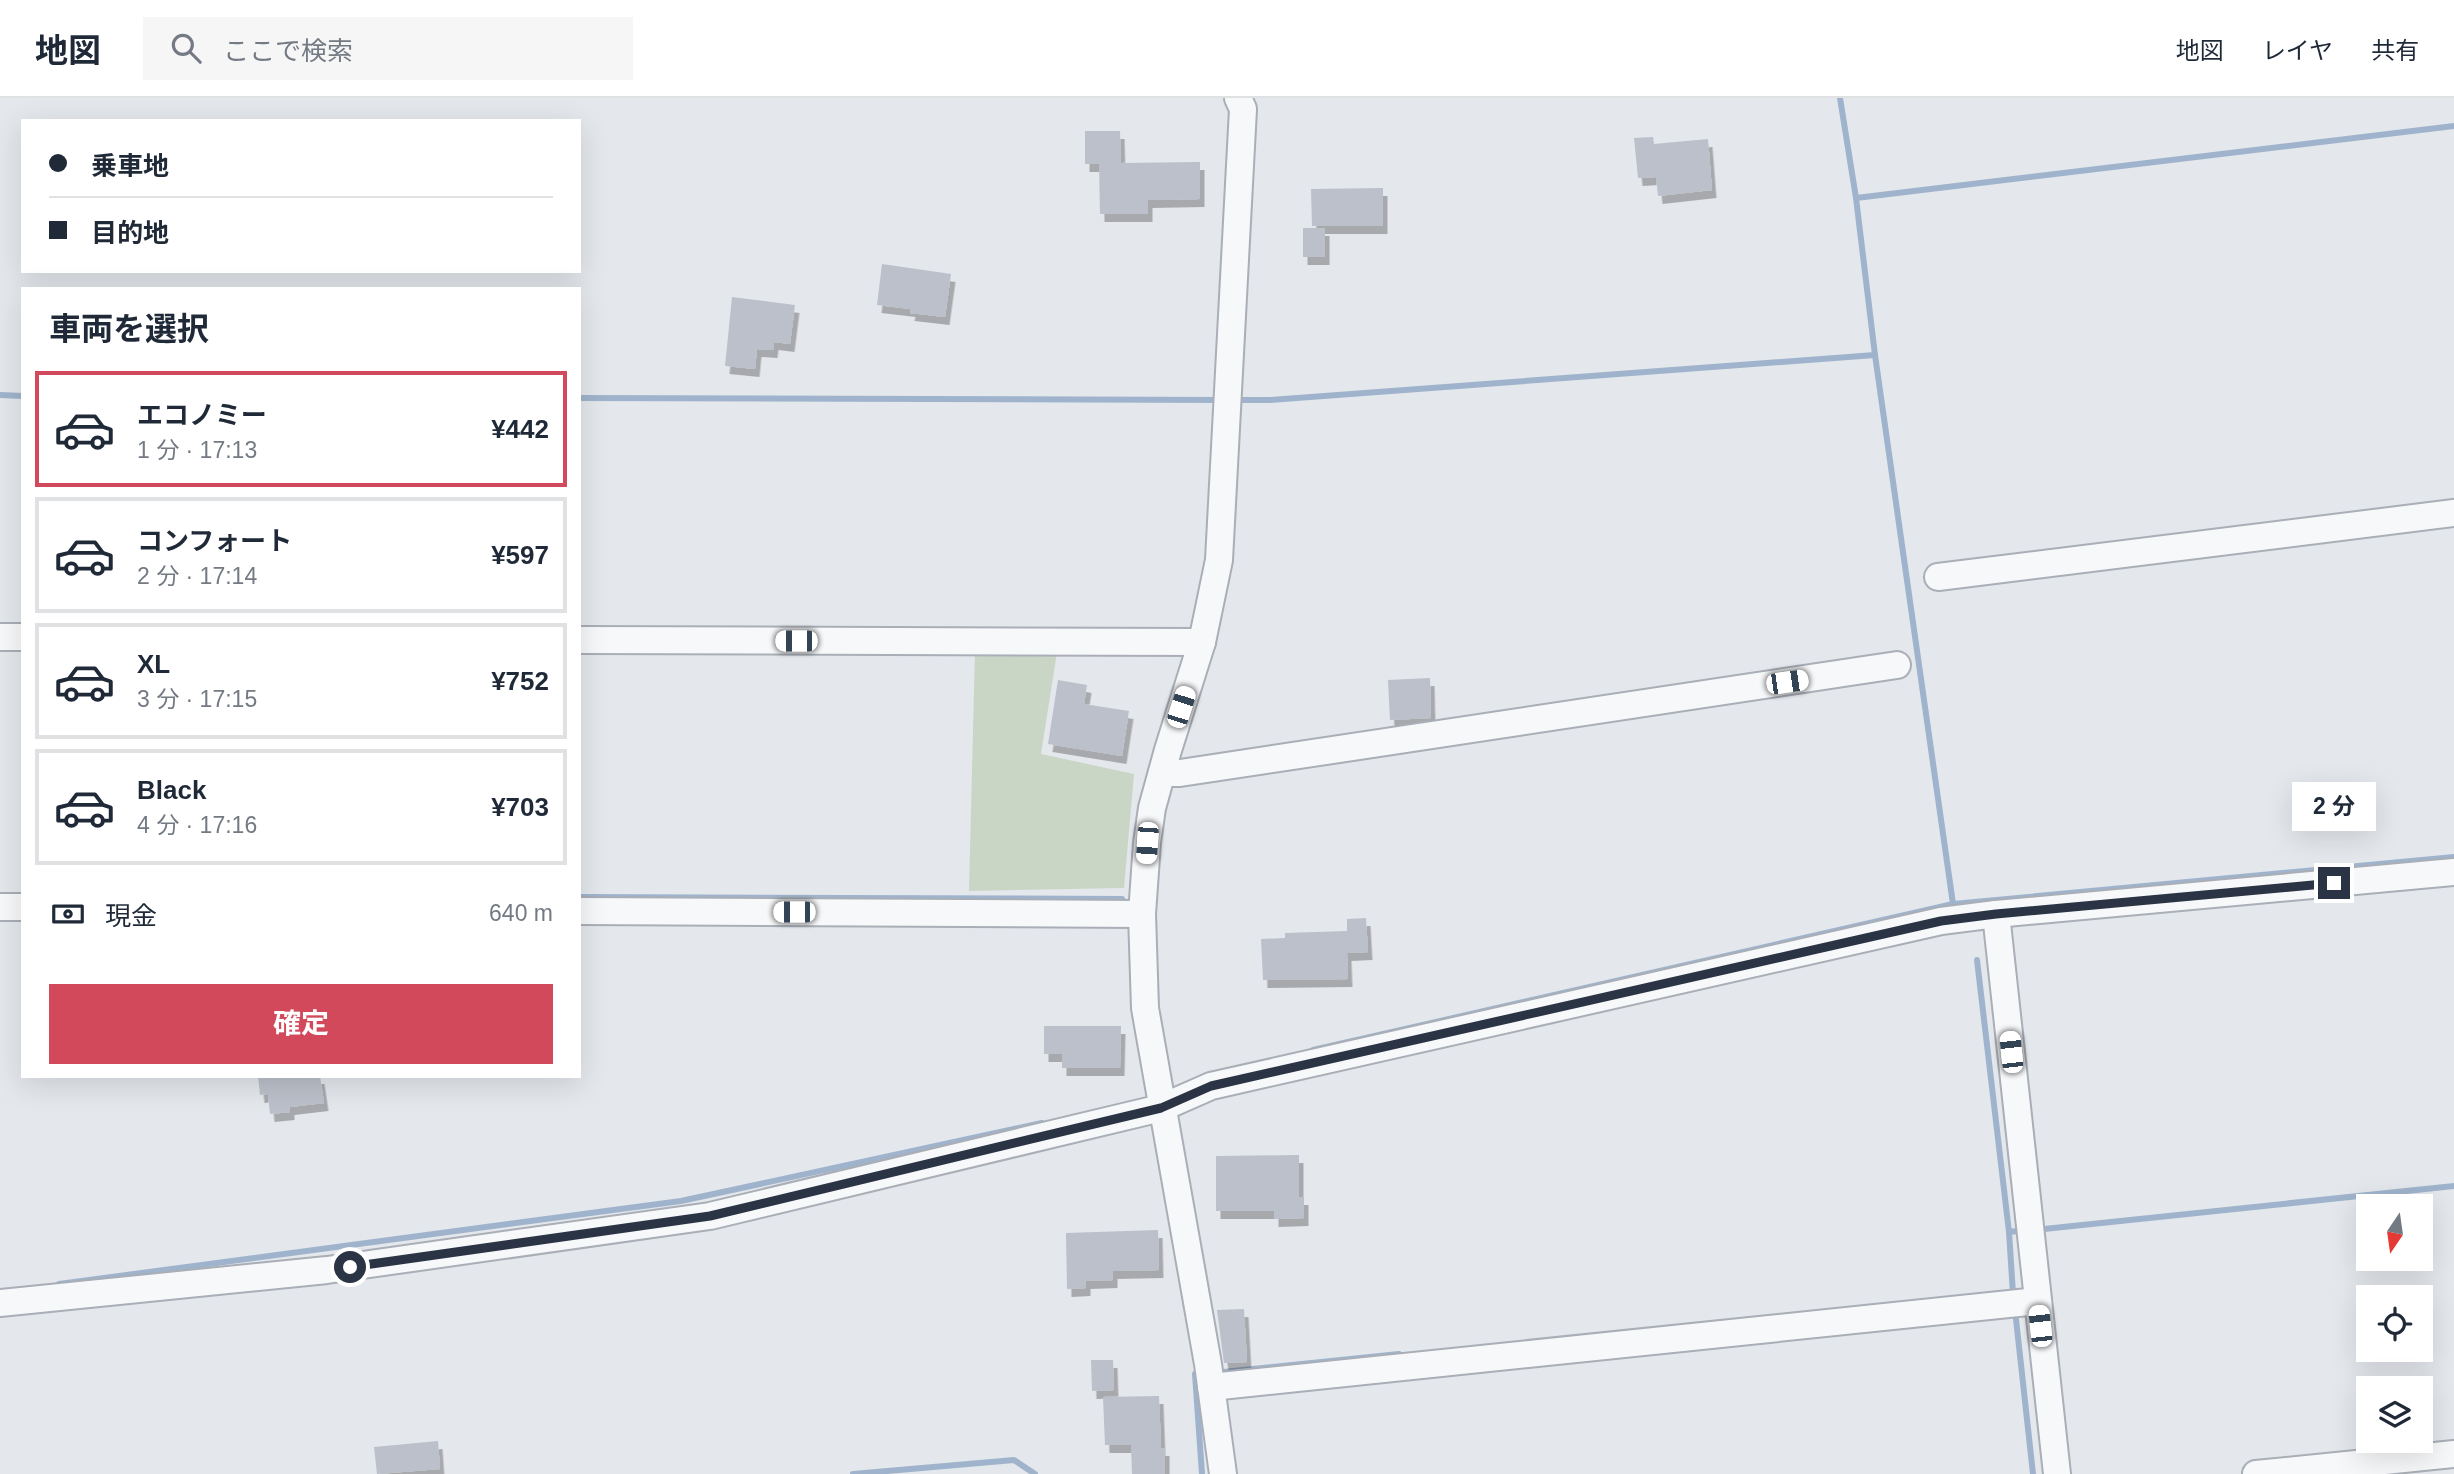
<!DOCTYPE html>
<html lang="ja">
<head>
<meta charset="utf-8">
<style>
  :root { --surface:#fff; --page:#f6f6f7; --text:#1f2937; --muted:#747a83; --line:#e0e1e3; --accent:#d1495b }
  body { margin:0; font-family:Helvetica,"Noto Sans JP",sans-serif; background:var(--page); color:var(--text); height:100vh; display:flex; flex-direction:column; font-size:26px; white-space:nowrap }
  * { box-sizing:border-box; margin:0 }
  p { font-size:23px; color:var(--muted) }
  .icon { flex:none; width:38px; height:38px; fill:none; stroke:currentColor; stroke-width:2; stroke-linecap:round; stroke-linejoin:round }
  .map { position:relative; flex:1; overflow:hidden }
  .sheet { position:absolute; left:21px; top:189px; width:560px; height:791px; display:flex; flex-direction:column; background:var(--surface); border-radius:0px; box-shadow:0 7px 28px #0002 }
  .sheet>* { flex:none }
  .top-card { position:absolute; left:21px; top:21px; width:560px; height:154px; border-radius:0px; box-shadow:0 7px 28px #0002; display:grid; align-content:center; height:154px; padding:0 28px; background:var(--surface) }
  .needle { width:46px; rotate:193deg }
  .controls { position:absolute; left:2356px; top:1096px; display:grid; gap:14px }
  .controls a { display:grid; place-items:center; width:77px; height:77px; border-radius:0px; background:var(--surface); box-shadow:0 7px 28px #0002; font-size:35px }
  .end { position:absolute; width:32px; height:32px; margin:-16px; border:9px solid #2b3445; background:#fff; box-shadow:0 0 0 4px #fff }
  .from { border-radius:50% }
  .bubble { position:absolute; height:49px; border-radius:0px; background:var(--surface); box-shadow:0 7px 28px #0002; font-size:23px; font-weight:700; line-height:49px; text-align:center }
  .car { position:absolute; width:21px; height:42px; margin:-21px -10px; border-radius:9px; box-shadow:0 0 5px 2px #0007; background:linear-gradient(#fff 24%,#345 0 40%,#fff 0 76%,#345 0 86%,#fff 0) }
  .top-card b { display:flex; align-items:center; gap:24px; height:66px; font-size:26px }
  .top-card b+b { border-top:2px solid var(--line) }
  .top-card i { width:18px; height:18px; background:var(--text) }
  ul { padding:0; list-style:none }
  li { display:flex; align-items:center; gap:21px; height:116px; margin:0 14px 10px; padding:0 14px; border:4px solid var(--line); border-radius:0px }
  li div { flex:1 }
  li b { display:block; font-size:26px }
  li em { font-style:normal; font-weight:700 }
  li.active { border-color:var(--accent) }
  li>.icon { width:63px; height:63px; stroke-width:1.5 }
  h2 { padding:0 28px; font-size:32px; line-height:84px }
  .pay { display:flex; align-items:center; gap:18px; height:77px; padding:0 28px; font-size:26px }
  .pay p { margin-inline-start:auto }
  .action { display:flex; gap:14px; margin-top:auto; padding:14px 28px }
  .action a { flex:1; height:80px; border-radius:0px; background:var(--accent); color:#fff; font-size:28px; font-weight:700; line-height:80px; text-align:center }
  header { display:flex; align-items:center; gap:42px; box-sizing:border-box; height:98px; padding:0 35px; background:var(--surface); border-bottom:2px solid var(--line) }
  header strong { font-size:33px }
  nav { display:flex; gap:38px; margin-inline-start:auto; font-size:24px }
  .search { width:490px; height:63px; background:var(--page); display:flex; align-items:center; gap:18px; box-sizing:border-box; padding:0 24px; border-radius:0px; color:var(--muted); font-size:26px }
  .map>svg:first-child { display:block }
  .green { fill:#c9d6c5 }
  .lines { fill:none; stroke-linecap:round; stroke-linejoin:round }
  .stream { stroke:#9fb4cc; stroke-width:6 }
  .building { fill:#bbc0ca; filter:url(#shadow) }
  .minor-casing { stroke:#a9aeb7; stroke-width:30 }
  .minor { stroke:#f7f8fa; stroke-width:26 }
  .route { stroke:#2b3445; stroke-width:9 }
</style>
</head>
<body>
<header>
<strong>地図</strong>
<div class="search"><svg class="icon" aria-label="search" viewBox="0 0 24 24"><circle cx="10" cy="10" r="6"/><path d="M15 15l6 6"/></svg>ここで検索</div>
<nav><a>地図</a><a>レイヤ</a><a>共有</a></nav>
</header>
<div class="map">
<svg width="2454" height="1376" viewBox="0 0 2454 1376">
  <defs>
    <filter id="shadow"><feDropShadow dx="4.5" dy="8" stdDeviation="0" flood-color="#0004"/></filter>
  </defs>
  <rect width="100%" height="100%" fill="#e4e7ec"/>
  <path class="green" d="M975,553L1057,554L1041,656L1134,676L1124,790L969,793Z"/>
  <g class="lines">
    <g class="stream">
      <path d="M1840,0L1856,100L2454,28"/>
      <path d="M1856,100L1875,257L1953,806"/>
      <path d="M0,297L23,298"/>
      <path d="M579,300L1220,302"/>
      <path d="M1234,302H1270L1875,257"/>
      <path d="M579,799L1122,801"/>
      <path d="M1977,862L2009,1134"/>
      <path d="M1313,952L1953,806L2454,759"/>
      <path d="M2044,1131L2454,1088"/>
      <path d="M59,1186L681,1103L1042,1025"/>
      <path d="M2008,1196H2013L2009,1134L2018,1133"/>
      <path d="M2015,1212L2033,1376"/>
      <path d="M1214,1275L1399,1256"/>
      <path d="M853,1376L1014,1362L1035,1376"/>
      <path d="M1202,1376L1195,1276H1203"/>
    </g>
  </g>
  <g class="building">
    <path d="M1085,33H1120L1121,65L1200,64V101L1148,102V116H1100L1099,66H1085Z"/>
    <path d="M1653,39L1654,46L1708,41L1712,92L1658,98L1656,79L1638,80L1634,40Z"/>
    <path d="M1383,90V128H1312L1311,91Z"/>
    <rect x="1303" y="130" width="22" height="29"/>
    <path d="M882,166L951,176L945,219L910,215L911,211L877,207Z"/>
    <path d="M732,199L795,207L790,246L774,244L773,252L757,251L755,271L725,268Z"/>
    <path d="M1430,580L1431,620L1390,622L1388,582Z"/>
    <path d="M1058,582L1087,587L1084,606L1129,613L1122,658L1048,646Z"/>
    <path d="M1366,820L1368,854L1347,855L1348,881L1263,882L1261,841L1285,840V835L1347,833V821Z"/>
    <path d="M1044,928H1121L1120,970H1062V956H1044Z"/>
    <path d="M258,978H320L324,1005L290,1009V1014L270,1016L268,996L260,997Z"/>
    <path d="M1299,1057V1099H1304V1120L1274,1121V1113H1216V1058Z"/>
    <path d="M1158,1132L1159,1172L1113,1173V1182L1086,1183V1190L1067,1191L1066,1135Z"/>
    <path d="M1244,1211L1247,1264L1224,1265L1217,1212Z"/>
    <path d="M1091,1262H1113L1114,1292L1092,1293Z"/>
    <path d="M1159,1298L1161,1350H1165V1376H1132L1131,1347H1105L1103,1299Z"/>
    <path d="M438,1343L440,1371L377,1376L374,1349Z"/>
  </g>
  <g class="lines">
    <g class="minor-casing">
      <g id="minor">
        <path d="M1938,479L2454,415"/>
        <path d="M0,539H23"/>
        <path d="M579,542L1202,544"/>
        <path d="M1162,675H1180L1897,567"/>
        <path d="M0,809H23"/>
        <path d="M579,813L1142,816"/>
        <path d="M1996,816L2057,1376"/>
        <path d="M0,1205L327,1172L710,1118L1161,1010L1211,988L1941,823L1996,816L2454,774"/>
        <path d="M1211,1289L2038,1203"/>
        <path d="M1223,1376L1208,1266L1145,910L1142,816L1147,745L1152,710L1168,652L1202,544L1219,462L1243,11L1238,0"/>
        <path d="M2256,1376L2454,1356"/>
      </g>
    </g>
    <use href="#minor" class="minor"/>
  </g>
  <g class="lines">
    <path class="route" d="M350,1169L710,1118L1161,1010L1211,988L1941,823L1996,816L2334,785"/>
  </g>
</svg>
<div class="controls">
<a><svg class="needle" viewBox="-14 -14 28 28"><path d="M0-13l5 13h-10z" fill="#e53935"/><path d="M0 13l5-13h-10z" fill="#747a83"/></svg></a>
<a><svg class="icon" aria-label="locate" viewBox="0 0 24 24"><circle cx="12" cy="12" r="6"/><path d="M12 2v4M12 18v4M2 12h4M18 12h4"/></svg></a>
<a><svg class="icon" aria-label="layers" viewBox="0 0 24 24"><path d="M12 4l9 5-9 5-9-5zM3 14l9 5 9-5"/></svg></a>
</div>
<i class="end from" style="left:350px;top:1169px"></i>
<i class="end" style="left:2334px;top:785px"></i>
<div class="bubble" style="left:2292px;top:684px;width:84px">2 分</div>
<i class="car" style="left:796px;top:543px;rotate:270deg"></i>
<i class="car" style="left:1787px;top:584px;rotate:82deg"></i>
<i class="car" style="left:1181px;top:609px;rotate:18deg"></i>
<i class="car" style="left:1147px;top:745px;rotate:184deg"></i>
<i class="car" style="left:794px;top:814px;rotate:270deg"></i>
<i class="car" style="left:2011px;top:954px;rotate:354deg"></i>
<i class="car" style="left:2040px;top:1228px;rotate:354deg"></i>
<div class="top-card">
<b><i class="from"></i>乗車地</b>
<b><i></i>目的地</b>
</div>
<section class="sheet">
<h2>車両を選択</h2>
<ul>
<li class="active"><svg class="icon" aria-label="car" viewBox="0 0 24 24"><path d="M5 17H2v-5l4-1 3-4h7l3 4 3 1v5h-3M9 17h6M6 11h13"/><circle cx="7" cy="17" r="2"/><circle cx="17" cy="17" r="2"/></svg><div><b>エコノミー</b><p>1 分 · 17:13</p></div><em>¥442</em></li>
<li><svg class="icon" aria-label="car" viewBox="0 0 24 24"><path d="M5 17H2v-5l4-1 3-4h7l3 4 3 1v5h-3M9 17h6M6 11h13"/><circle cx="7" cy="17" r="2"/><circle cx="17" cy="17" r="2"/></svg><div><b>コンフォート</b><p>2 分 · 17:14</p></div><em>¥597</em></li>
<li><svg class="icon" aria-label="car" viewBox="0 0 24 24"><path d="M5 17H2v-5l4-1 3-4h7l3 4 3 1v5h-3M9 17h6M6 11h13"/><circle cx="7" cy="17" r="2"/><circle cx="17" cy="17" r="2"/></svg><div><b>XL</b><p>3 分 · 17:15</p></div><em>¥752</em></li>
<li><svg class="icon" aria-label="car" viewBox="0 0 24 24"><path d="M5 17H2v-5l4-1 3-4h7l3 4 3 1v5h-3M9 17h6M6 11h13"/><circle cx="7" cy="17" r="2"/><circle cx="17" cy="17" r="2"/></svg><div><b>Black</b><p>4 分 · 17:16</p></div><em>¥703</em></li>
</ul>
<div class="pay"><svg class="icon" aria-label="cash" viewBox="0 0 24 24"><path d="M3 7h18v10H3z"/><circle cx="12" cy="12" r="2"/></svg>現金<p>640 m</p></div>
<div class="action"><a>確定</a></div>
</section>
</div>
</body>
</html>
